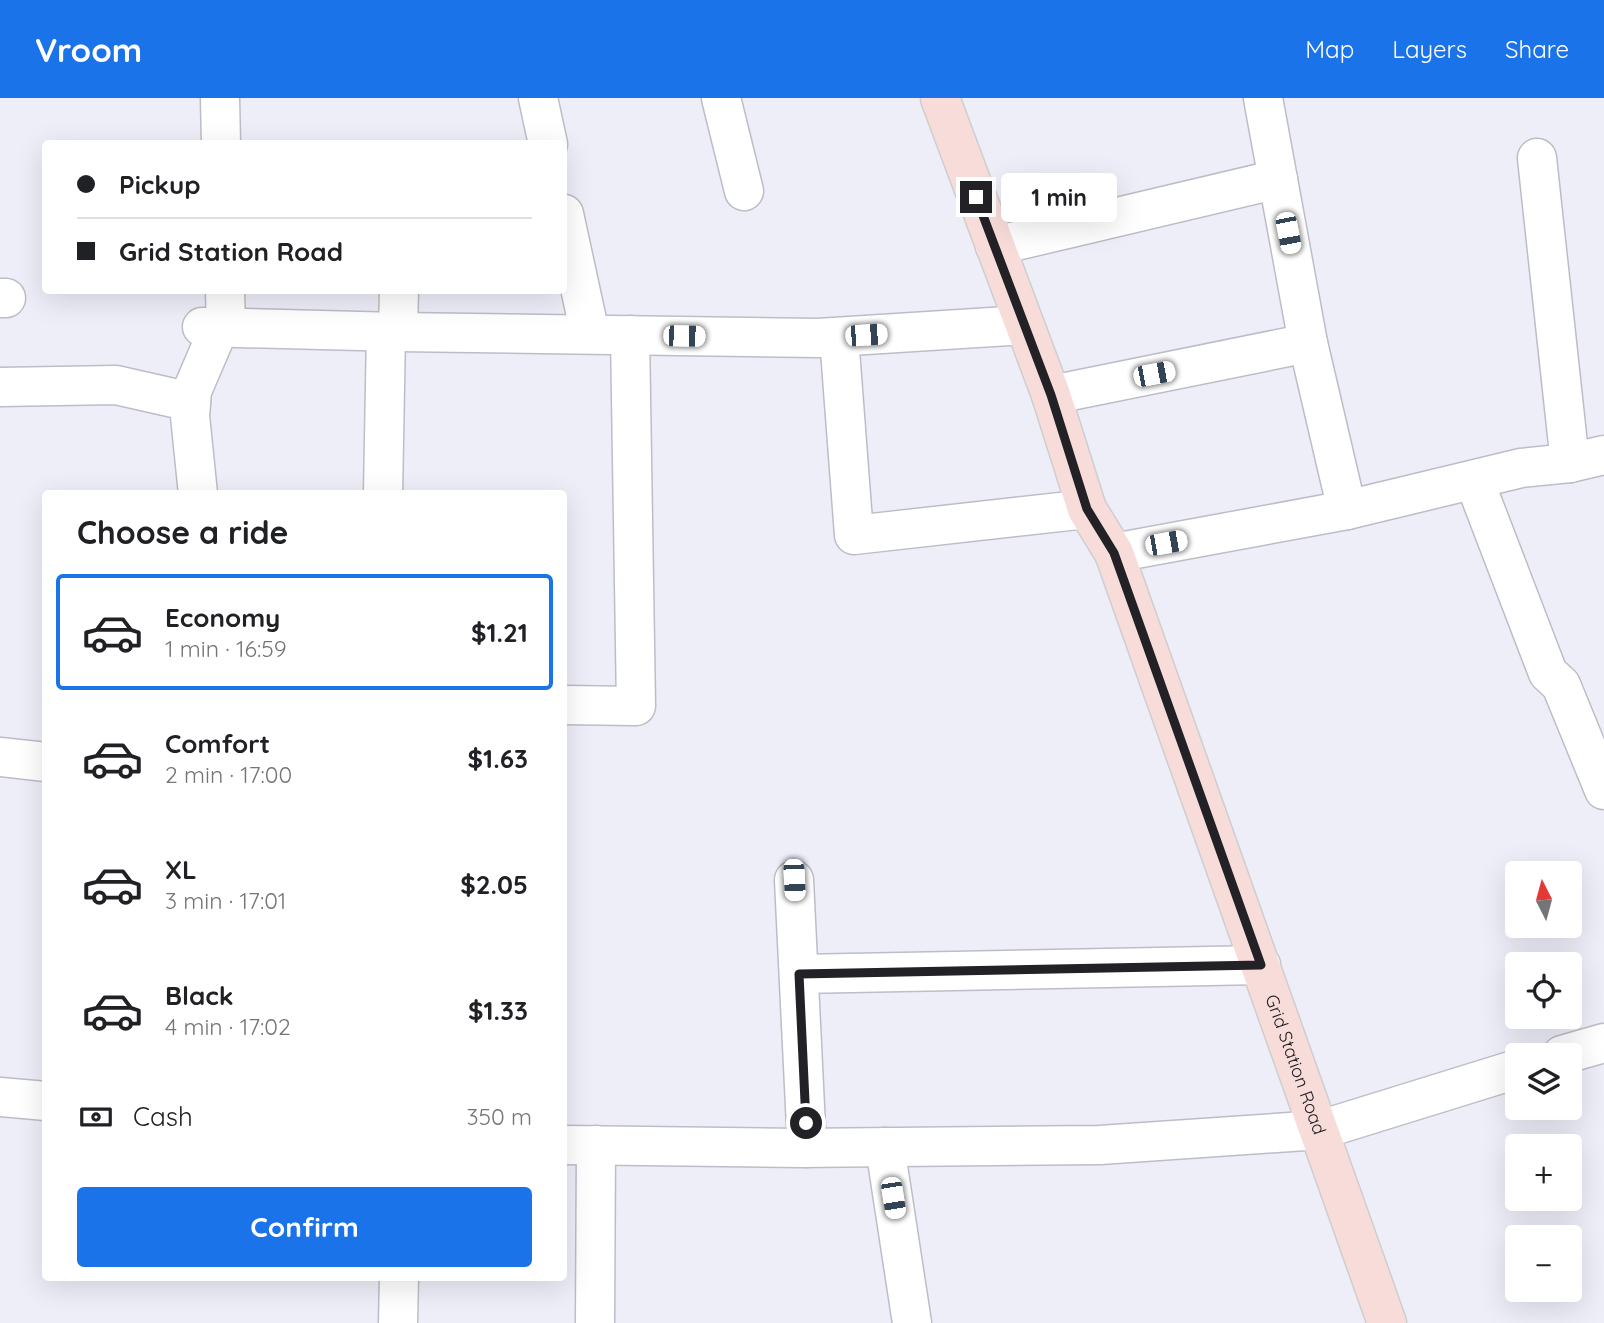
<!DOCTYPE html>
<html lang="en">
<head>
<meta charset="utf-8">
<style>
  :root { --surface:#fff; --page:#f6f6f6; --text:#202124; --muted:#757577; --line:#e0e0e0; --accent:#1a73e8 }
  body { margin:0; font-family:Quicksand,sans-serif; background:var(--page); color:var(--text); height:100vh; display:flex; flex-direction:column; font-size:26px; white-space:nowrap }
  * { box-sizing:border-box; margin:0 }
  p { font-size:23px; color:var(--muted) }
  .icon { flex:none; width:38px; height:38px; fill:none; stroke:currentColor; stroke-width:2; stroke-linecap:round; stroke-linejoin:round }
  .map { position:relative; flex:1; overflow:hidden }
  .drawer { position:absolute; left:42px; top:392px; width:525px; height:791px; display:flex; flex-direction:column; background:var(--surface); border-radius:7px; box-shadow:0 7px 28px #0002 }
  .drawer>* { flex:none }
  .hud { position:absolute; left:42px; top:42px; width:525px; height:154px; border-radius:7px; box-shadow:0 7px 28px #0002; display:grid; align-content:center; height:154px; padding:0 35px; background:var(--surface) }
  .needle { width:46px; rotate:354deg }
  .controls { position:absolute; left:1505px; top:763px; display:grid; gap:14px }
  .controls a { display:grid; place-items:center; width:77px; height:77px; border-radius:7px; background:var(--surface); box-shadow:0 7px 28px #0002; font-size:35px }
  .end { position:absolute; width:32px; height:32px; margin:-16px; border:9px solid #222226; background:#fff; box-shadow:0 0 0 4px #fff }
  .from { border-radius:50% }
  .bubble { position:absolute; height:49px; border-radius:7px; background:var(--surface); box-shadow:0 7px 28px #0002; font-size:23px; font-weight:700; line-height:49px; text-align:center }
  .car { position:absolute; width:21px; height:42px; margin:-21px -10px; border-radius:9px; box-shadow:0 0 5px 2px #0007; background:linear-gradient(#fff 24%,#345 0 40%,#fff 0 76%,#345 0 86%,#fff 0) }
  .hud b { display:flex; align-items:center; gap:24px; height:66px; font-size:26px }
  .hud b+b { border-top:2px solid var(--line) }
  .hud i { width:18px; height:18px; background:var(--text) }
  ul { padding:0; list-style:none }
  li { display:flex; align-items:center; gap:21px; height:116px; margin:0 14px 10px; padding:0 21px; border:4px solid transparent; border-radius:7px }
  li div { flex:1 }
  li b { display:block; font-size:26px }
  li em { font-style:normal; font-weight:700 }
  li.active { border-color:var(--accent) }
  li>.icon { width:63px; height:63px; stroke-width:1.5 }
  h2 { padding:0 35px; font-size:32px; line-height:84px }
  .pay { display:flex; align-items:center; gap:18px; height:77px; padding:0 35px; font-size:26px }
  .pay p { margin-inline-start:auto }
  .button { display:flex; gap:14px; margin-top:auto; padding:14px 35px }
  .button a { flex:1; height:80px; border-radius:7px; background:var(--accent); color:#fff; font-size:28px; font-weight:700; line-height:80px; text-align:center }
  header { display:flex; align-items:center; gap:42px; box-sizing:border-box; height:98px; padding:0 35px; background:var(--accent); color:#fff }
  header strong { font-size:33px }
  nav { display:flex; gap:38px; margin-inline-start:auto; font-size:24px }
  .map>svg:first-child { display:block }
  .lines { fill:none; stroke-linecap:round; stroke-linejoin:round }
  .minor-casing { stroke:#bdbdc7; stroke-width:41 }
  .major-casing { stroke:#cececf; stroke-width:41 }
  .minor { stroke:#fff; stroke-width:38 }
  .major { stroke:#f8dcd9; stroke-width:38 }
  .route { stroke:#222226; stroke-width:9 }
  .labels { text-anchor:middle; stroke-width:5; stroke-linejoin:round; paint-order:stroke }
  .street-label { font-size:18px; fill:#222226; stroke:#fcfcfe }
</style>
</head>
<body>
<header>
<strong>Vroom</strong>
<nav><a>Map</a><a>Layers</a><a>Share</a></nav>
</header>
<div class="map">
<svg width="1604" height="1225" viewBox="0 0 1604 1225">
  <rect width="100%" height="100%" fill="#eeeef9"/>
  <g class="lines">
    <g class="minor-casing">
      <g id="minor">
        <path d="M220,0L221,46"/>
        <path d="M538,0L548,46"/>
        <path d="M721,0L744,93"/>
        <path d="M1263,0L1308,245L1347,412"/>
        <path d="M1537,60L1570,365"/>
        <path d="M564,116L590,236"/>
        <path d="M995,148L1278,81"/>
        <path d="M225,192L226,230"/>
        <path d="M0,200H6"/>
        <path d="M202,229L398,234L818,240L1024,227"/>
        <path d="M398,234L399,192"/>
        <path d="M839,239L854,437L1087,411"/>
        <path d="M0,289L116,287L191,304"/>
        <path d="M1051,297L1308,245"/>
        <path d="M1474,382L1548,575L1561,587L1604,692"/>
        <path d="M198,396L190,318L192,293L219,230"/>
        <path d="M383,396L386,234"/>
        <path d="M1114,455L1347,412L1521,370L1570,365L1604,357"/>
        <path d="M564,607L636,608L630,237"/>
        <path d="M0,659L46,664"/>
        <path d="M794,782L807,1050"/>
        <path d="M799,876L1261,867"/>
        <path d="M1562,957L1604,945"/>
        <path d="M0,999L46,1003"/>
        <path d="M564,1047L798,1050L1100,1047L1320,1032L1517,971"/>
        <path d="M885,1049L912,1225"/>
        <path d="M398,1225L399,1180"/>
        <path d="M595,1225L596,1047"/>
      </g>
    </g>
    <g class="major-casing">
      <g id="major">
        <path id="s1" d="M940,0L1051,297L1087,411L1114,455L1387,1225"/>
      </g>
    </g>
    <use href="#minor" class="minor"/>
    <use href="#major" class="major"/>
  </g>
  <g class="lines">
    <path class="route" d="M806,1025L799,876L1261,867L1114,455L1087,411L1051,297L976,99"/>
  </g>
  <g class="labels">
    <g class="street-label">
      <text dy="6" stroke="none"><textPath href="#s1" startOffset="1031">Grid Station Road</textPath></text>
    </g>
  </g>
</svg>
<div class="controls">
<a><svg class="needle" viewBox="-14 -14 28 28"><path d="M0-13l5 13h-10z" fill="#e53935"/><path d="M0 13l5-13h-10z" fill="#757577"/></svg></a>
<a><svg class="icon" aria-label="locate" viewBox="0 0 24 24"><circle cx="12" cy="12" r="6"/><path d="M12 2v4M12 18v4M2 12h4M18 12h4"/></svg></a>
<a><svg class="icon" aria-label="layers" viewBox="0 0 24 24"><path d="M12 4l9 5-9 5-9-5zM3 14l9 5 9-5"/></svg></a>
<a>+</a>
<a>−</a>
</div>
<i class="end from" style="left:806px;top:1025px"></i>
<i class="end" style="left:976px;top:99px"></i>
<div class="bubble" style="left:1001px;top:75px;width:116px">1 min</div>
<i class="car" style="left:1288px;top:135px;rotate:169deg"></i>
<i class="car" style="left:866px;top:237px;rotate:86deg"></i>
<i class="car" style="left:684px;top:238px;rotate:91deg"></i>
<i class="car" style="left:1154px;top:276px;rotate:79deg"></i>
<i class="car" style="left:1166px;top:445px;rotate:80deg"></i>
<i class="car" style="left:794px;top:782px;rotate:177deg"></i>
<i class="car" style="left:893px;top:1100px;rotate:171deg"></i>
<div class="hud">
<b><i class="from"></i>Pickup</b>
<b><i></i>Grid Station Road</b>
</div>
<section class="drawer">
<h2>Choose a ride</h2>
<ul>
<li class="active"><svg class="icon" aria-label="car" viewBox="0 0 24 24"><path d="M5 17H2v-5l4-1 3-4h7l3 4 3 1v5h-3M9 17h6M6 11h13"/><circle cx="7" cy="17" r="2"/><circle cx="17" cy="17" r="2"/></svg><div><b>Economy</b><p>1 min · 16:59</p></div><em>$1.21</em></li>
<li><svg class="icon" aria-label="car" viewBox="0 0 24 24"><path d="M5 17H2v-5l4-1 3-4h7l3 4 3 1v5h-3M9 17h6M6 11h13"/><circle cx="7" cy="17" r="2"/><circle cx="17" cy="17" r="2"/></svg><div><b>Comfort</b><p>2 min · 17:00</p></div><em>$1.63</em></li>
<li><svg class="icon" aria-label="car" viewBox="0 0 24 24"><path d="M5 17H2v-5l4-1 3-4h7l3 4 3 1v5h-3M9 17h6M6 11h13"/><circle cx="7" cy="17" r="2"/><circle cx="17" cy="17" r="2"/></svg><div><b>XL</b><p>3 min · 17:01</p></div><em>$2.05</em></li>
<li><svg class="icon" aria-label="car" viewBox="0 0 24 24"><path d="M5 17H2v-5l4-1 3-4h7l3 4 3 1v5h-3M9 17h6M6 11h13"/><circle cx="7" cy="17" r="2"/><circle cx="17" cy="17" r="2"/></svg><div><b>Black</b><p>4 min · 17:02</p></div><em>$1.33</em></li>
</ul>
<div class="pay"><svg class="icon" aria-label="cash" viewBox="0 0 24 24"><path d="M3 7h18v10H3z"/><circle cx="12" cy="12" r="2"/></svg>Cash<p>350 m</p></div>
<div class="button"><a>Confirm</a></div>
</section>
</div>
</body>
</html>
